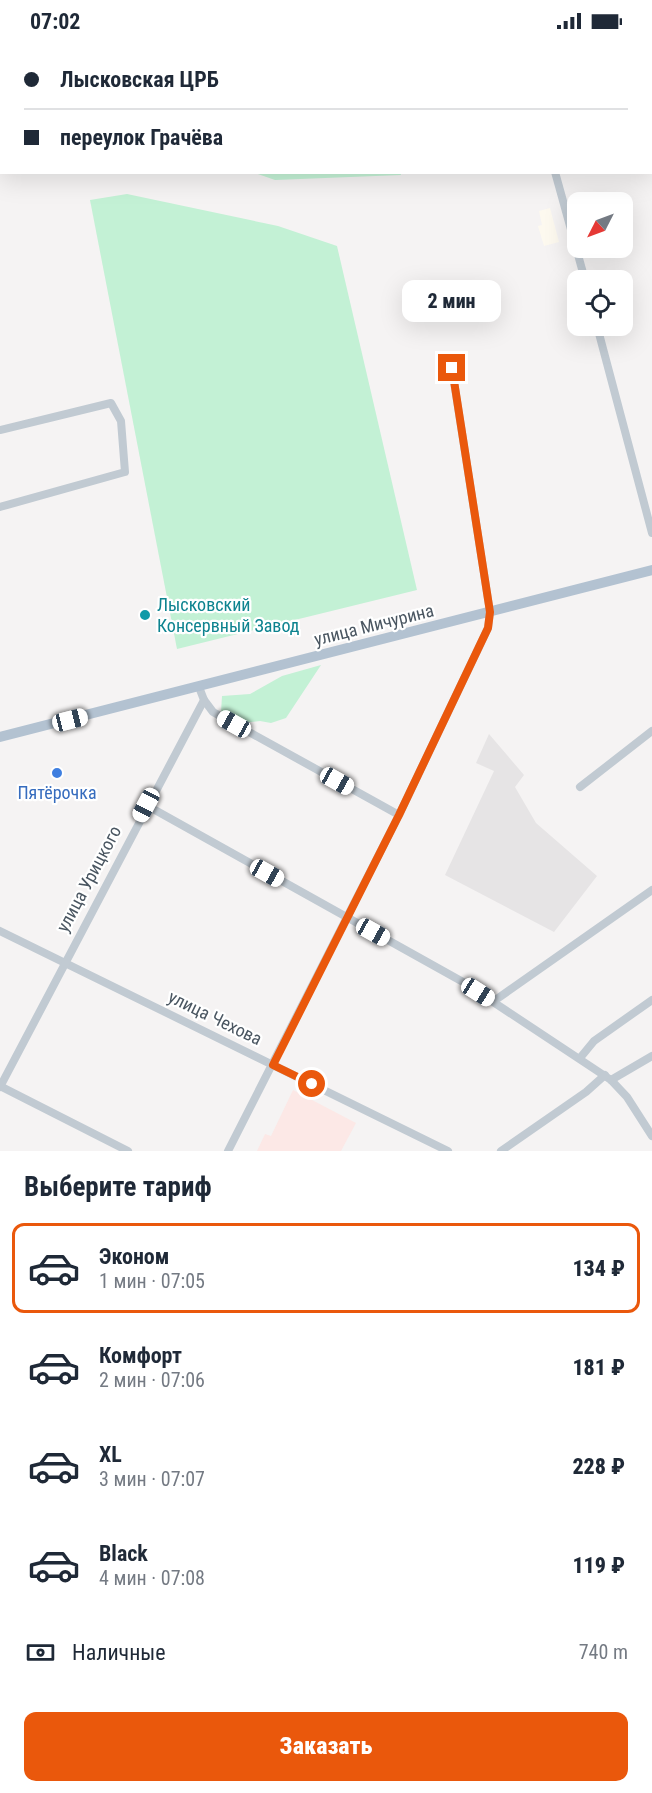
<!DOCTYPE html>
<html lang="ru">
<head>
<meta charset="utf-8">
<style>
  :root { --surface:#fff; --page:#f2f2f3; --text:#1f2937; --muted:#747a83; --line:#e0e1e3; --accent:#ea580c }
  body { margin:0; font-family:"Roboto Condensed",sans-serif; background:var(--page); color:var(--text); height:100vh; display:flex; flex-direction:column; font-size:22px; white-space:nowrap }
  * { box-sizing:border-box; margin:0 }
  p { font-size:20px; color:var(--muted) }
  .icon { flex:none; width:33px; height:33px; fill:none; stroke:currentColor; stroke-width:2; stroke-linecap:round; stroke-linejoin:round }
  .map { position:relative; height:1109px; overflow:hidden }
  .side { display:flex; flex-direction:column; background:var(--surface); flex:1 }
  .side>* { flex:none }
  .banner { position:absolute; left:0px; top:0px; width:652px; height:132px; box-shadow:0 6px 24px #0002; display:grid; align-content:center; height:132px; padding:0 24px; background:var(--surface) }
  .needle { width:39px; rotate:228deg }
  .tools { position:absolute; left:567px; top:150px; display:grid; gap:12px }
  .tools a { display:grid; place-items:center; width:66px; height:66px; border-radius:12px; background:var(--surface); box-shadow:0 6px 24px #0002; font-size:30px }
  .end { position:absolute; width:27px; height:27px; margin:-14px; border:8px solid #ea580c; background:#fff; box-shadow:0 0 0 3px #fff }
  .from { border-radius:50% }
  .bubble { position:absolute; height:42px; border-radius:12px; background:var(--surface); box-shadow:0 6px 24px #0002; font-size:20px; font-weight:800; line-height:42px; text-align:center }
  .car { position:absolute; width:18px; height:36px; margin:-18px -9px; border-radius:8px; box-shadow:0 0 4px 2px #0007; background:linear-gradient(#fff 24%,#345 0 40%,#fff 0 76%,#345 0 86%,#fff 0) }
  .banner b { display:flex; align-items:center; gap:21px; height:57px; font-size:22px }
  .banner b+b { border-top:2px solid var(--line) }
  .banner i { width:15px; height:15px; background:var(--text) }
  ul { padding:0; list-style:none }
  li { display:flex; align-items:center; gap:18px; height:90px; margin:0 12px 9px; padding:0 12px; border:3px solid transparent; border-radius:12px }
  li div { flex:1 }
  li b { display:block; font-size:22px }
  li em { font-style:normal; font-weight:800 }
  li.current { border-color:var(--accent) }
  li>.icon { width:54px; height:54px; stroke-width:1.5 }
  h2 { padding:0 24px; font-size:27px; line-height:72px }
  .pay { display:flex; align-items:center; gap:15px; height:66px; padding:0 24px; font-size:22px }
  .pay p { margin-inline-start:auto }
  .primary-button { display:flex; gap:12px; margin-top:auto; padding:12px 24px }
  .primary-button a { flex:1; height:69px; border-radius:12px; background:var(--accent); color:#fff; font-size:24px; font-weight:800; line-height:69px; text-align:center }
  .status { display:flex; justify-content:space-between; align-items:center; height:42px; padding:0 30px; background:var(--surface); direction:ltr }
  .status svg { height:16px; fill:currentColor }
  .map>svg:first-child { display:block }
  .commercial { fill:#fdf9ef }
  .education { fill:#e6e4e5 }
  .medical { fill:#fce8e6 }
  .green { fill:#c3f1d5 }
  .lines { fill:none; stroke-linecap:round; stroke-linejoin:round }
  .river { stroke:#90daee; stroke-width:12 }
  .minor { stroke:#c1cad2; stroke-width:8 }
  .major { stroke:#b3c2d1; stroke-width:10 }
  .route { stroke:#ea580c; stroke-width:8 }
  .culture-dot { fill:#0f9aa8; stroke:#fff; stroke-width:2 }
  .shop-dot { fill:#3f7fe0; stroke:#fff; stroke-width:2 }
  .labels { text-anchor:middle; stroke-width:4.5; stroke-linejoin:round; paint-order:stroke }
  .culture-label { font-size:18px; fill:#0d838f; stroke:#fff; text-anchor:start }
  .street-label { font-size:18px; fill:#4a5661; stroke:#fff }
  .shop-label { font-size:18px; fill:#366cbe; stroke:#fff }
</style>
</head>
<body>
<div class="status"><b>07:02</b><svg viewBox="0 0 49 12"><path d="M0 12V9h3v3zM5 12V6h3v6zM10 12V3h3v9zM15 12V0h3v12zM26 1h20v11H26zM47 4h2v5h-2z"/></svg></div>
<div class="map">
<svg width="652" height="1109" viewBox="0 0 652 1109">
  <rect width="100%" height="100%" fill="#f5f3f3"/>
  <path class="commercial" d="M550,166L559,200L544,204L538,184L542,183L539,169Z"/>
  <path class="education" d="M489,692L524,733L515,745L536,781L597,834L554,890L445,833L494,729L476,721Z"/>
  <path class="medical" d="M293,1048L356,1081L341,1109H257L265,1092L271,1094Z"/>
  <g class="green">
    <path d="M0,0H347L2,2L1,106Z"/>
    <path d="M400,130L401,133L275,138L255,131Z"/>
    <path d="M127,152L278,184L337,204L417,548L177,607L90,158Z"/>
    <path d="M321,623L286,676L271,681L260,679L241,681L221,670L222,654L250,652L282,634Z"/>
  </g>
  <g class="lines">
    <g class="river">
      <path d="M57,0L58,2"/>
      <path d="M0,95H2"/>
    </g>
    <g class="minor">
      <path d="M516,0L517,2"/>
      <path d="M555,130L585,238"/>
      <path d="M597,284L652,491"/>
      <path d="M0,388L111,361L121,379L125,430L0,465"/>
      <path d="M204,658L213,670L399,773"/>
      <path d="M580,745L652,689"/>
      <path d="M146,763L463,940L611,1038L627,1055L652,1094"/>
      <path d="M0,889L448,1109"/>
      <path d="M494,959L652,848"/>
      <path d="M580,1016L594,999L652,958"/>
      <path d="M611,1038L652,1014"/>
      <path d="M0,1044L128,1109"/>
      <path d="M0,1045L204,658L199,645"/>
      <path d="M228,1109L399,773L488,586L490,570L450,314"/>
      <path d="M501,1109L586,1050L605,1033"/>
    </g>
    <path class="major" d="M0,695L652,528"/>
  </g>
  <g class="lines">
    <path class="route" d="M312,1042L273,1023L399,773L488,586L490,570L452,326"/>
  </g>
  <circle class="culture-dot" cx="145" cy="573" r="6"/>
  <circle class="shop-dot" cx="57" cy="731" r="6"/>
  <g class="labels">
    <g class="culture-label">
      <text x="157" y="569">Лысковский<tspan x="157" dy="21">Консервный Завод</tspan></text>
    </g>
    <g class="street-label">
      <text transform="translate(374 583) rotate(-14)" y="6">улица Мичурина</text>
      <text transform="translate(89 837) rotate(-62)" y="6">улица Урицкого</text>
      <text transform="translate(215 976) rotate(26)" y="6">улица Чехова</text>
    </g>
    <g class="shop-label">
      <text x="57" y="757">Пятёрочка</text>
    </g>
  </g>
</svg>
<div class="tools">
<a><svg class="needle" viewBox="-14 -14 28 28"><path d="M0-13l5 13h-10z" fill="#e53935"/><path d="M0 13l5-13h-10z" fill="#747a83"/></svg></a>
<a><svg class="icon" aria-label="locate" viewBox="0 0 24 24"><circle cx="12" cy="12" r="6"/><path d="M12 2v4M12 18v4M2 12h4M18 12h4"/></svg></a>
</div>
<i class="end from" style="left:312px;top:1042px"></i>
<i class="end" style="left:452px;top:326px"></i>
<div class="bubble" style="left:402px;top:238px;width:99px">2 мин</div>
<i class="car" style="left:70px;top:678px;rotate:76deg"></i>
<i class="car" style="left:234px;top:682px;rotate:299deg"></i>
<i class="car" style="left:337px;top:739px;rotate:119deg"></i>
<i class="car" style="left:146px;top:763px;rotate:208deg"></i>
<i class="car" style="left:267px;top:831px;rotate:119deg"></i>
<i class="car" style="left:373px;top:890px;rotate:119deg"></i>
<i class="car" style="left:478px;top:950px;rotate:122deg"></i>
<div class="banner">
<b><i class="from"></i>Лысковская ЦРБ</b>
<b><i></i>переулок Грачёва</b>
</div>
</div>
<section class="side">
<h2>Выберите тариф</h2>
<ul>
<li class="current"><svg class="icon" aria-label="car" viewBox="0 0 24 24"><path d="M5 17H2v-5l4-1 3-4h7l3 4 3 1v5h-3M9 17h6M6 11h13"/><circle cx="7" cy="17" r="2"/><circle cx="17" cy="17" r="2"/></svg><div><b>Эконом</b><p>1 мин · 07:05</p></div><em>134 ₽</em></li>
<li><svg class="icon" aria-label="car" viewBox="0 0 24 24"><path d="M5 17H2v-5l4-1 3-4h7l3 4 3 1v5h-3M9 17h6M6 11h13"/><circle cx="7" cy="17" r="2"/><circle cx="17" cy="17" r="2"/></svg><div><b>Комфорт</b><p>2 мин · 07:06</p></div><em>181 ₽</em></li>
<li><svg class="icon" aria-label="car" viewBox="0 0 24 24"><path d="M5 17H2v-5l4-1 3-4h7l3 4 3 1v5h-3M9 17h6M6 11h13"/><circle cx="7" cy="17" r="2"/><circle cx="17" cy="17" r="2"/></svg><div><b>XL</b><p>3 мин · 07:07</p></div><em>228 ₽</em></li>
<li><svg class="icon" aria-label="car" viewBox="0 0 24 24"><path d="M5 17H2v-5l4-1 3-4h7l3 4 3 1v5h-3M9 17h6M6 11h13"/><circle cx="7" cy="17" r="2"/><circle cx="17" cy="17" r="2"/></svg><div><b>Black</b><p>4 мин · 07:08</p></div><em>119 ₽</em></li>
</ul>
<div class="pay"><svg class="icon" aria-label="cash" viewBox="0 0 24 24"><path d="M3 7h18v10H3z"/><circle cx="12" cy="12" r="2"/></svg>Наличные<p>740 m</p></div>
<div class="primary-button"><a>Заказать</a></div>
</section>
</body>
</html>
